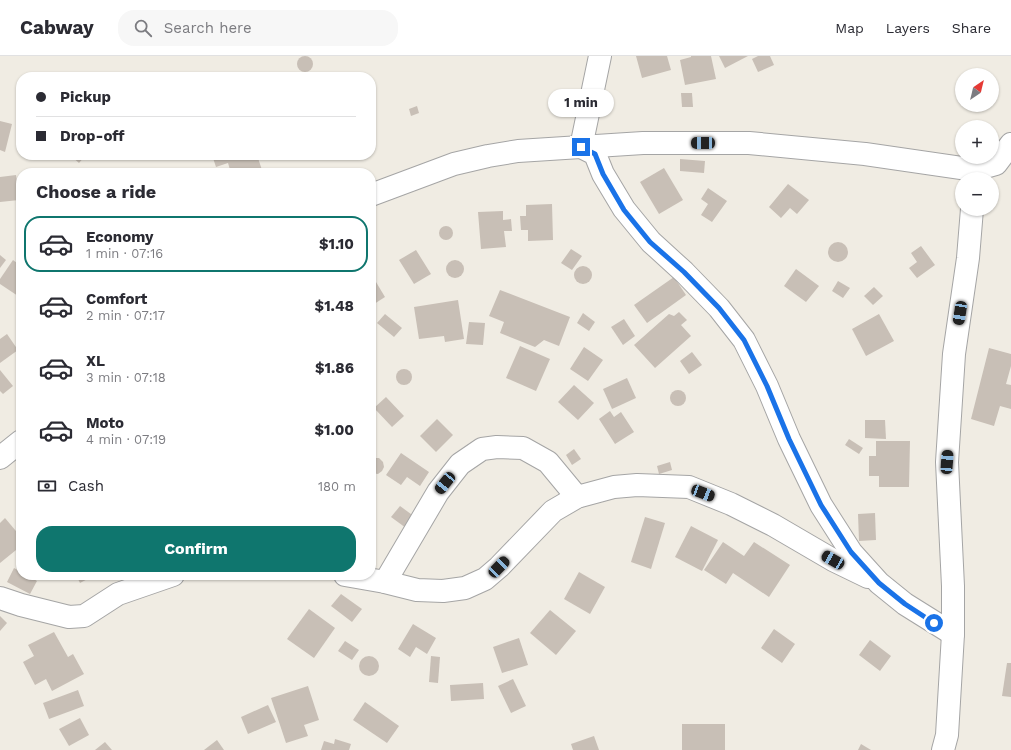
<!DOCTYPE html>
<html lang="en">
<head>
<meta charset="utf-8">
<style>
  :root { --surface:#fff; --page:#f7f7f7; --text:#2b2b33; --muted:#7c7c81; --line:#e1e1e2; --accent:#0f766e }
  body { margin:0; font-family:"Work Sans",sans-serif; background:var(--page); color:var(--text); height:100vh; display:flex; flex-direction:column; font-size:15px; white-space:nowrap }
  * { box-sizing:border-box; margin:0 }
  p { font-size:13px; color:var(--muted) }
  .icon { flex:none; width:22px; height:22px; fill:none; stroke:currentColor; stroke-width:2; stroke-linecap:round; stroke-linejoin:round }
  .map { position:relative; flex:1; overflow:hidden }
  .panel { position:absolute; left:16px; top:112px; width:360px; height:412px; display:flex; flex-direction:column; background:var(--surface); border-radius:16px; box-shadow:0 1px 3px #0004 }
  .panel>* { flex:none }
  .guide { position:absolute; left:16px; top:16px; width:360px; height:88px; border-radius:16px; box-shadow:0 1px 3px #0004; display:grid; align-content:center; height:88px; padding:0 20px; background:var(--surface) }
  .needle { width:26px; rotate:35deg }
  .buttons { position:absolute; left:955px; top:12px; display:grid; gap:8px }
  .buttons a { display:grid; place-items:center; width:44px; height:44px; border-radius:50%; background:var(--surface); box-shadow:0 1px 3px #0004; font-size:20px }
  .end { position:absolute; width:18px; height:18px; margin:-9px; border:5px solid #1a73e8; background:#fff; box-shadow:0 0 0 2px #fff }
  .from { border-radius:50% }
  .bubble { position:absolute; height:28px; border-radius:14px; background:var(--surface); box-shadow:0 1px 3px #0004; font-size:13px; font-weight:700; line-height:28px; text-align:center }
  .car { position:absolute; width:12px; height:24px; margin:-12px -6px; border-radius:5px; box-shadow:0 0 3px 1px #0007; background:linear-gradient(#222 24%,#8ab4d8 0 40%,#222 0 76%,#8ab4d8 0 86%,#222 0) }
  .guide b { display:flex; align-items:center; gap:14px; height:38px; font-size:15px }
  .guide b+b { border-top:1px solid var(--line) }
  .guide i { width:10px; height:10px; background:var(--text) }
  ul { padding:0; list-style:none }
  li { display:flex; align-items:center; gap:12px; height:56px; margin:0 8px 6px; padding:0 12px; border:2px solid transparent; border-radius:16px }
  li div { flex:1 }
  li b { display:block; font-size:15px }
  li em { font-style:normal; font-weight:700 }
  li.current { border-color:var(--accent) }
  li>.icon { width:36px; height:36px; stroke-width:1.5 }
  h2 { padding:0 20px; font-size:18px; line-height:48px }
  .pay { display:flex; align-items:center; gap:10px; height:44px; padding:0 20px; font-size:15px }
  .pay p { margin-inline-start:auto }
  .cta { display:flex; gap:8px; margin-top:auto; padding:8px 20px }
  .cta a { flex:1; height:46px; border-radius:16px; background:var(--accent); color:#fff; font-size:16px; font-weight:700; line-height:46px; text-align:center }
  header { display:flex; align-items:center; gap:24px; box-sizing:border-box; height:56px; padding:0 20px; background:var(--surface); border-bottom:1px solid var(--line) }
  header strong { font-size:19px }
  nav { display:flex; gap:22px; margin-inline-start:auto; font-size:14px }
  .search { width:280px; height:36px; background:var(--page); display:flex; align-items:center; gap:10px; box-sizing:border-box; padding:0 14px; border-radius:16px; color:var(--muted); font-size:15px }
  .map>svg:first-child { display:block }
  .building { fill:#c8bfb6 }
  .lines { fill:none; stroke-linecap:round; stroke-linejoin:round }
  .street-casing { stroke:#a5a5a5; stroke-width:24 }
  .street { stroke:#fff; stroke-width:22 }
  .route { stroke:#1a73e8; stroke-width:5 }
</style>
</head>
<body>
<header>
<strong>Cabway</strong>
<div class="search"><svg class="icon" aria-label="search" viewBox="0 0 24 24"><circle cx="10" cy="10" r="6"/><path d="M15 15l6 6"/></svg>Search here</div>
<nav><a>Map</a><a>Layers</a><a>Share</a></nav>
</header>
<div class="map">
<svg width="1011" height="694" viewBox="0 0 1011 694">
  <rect width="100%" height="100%" fill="#f0ece3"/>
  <g class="building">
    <circle cx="305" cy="8" r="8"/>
    <path d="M636,0H667L671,14L642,22Z"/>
    <path d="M691,0H711L716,23L685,29L680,4L691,1Z"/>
    <path d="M719,0H748L725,12Z"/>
    <path d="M758,0H770L774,9L758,16L752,3Z"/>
    <path d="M681,37H692L693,51H682Z"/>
    <path d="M417,50L419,57L411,60L409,53Z"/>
    <path d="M0,65L12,68L5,96L0,94Z"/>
    <path d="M70,99H86L79,107Z"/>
    <path d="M212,99H257L262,114L253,117H231L228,107L216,111Z"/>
    <path d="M680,103L705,105L704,117L680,115Z"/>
    <path d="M664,112L683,144L659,158L640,126Z"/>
    <path d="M16,119L19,144L0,146V121Z"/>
    <path d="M788,128L809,144L797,158L790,152L781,162L769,151Z"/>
    <path d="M708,132L727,145L712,166L701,159L708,148L701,143Z"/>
    <path d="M552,148L553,184L528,185V174H521L520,160H526V149Z"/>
    <path d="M503,155V164L511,163L512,175H504L506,191L481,193L478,156Z"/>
    <circle cx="446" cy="177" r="7"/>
    <circle cx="838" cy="196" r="10"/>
    <path d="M921,190L935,209L917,222L909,212L917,206L911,197Z"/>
    <path d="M571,193L582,200L572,214L561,207Z"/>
    <path d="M416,194L431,218L414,228L399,204Z"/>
    <path d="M0,199L6,204L0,212Z"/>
    <path d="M13,204L21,210V242L0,228V223Z"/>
    <circle cx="455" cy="213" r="9"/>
    <circle cx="583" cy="219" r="9"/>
    <path d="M796,213L819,230L806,246L784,230Z"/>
    <path d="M373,221L385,241L371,250V222Z"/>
    <path d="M674,221L686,239L647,267L634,249Z"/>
    <path d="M838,225L850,232L843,242L832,235Z"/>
    <path d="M874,231L883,240L873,249L864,240Z"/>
    <path d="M500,234L570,261L559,290L544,284L535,291L500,277L504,266L489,260Z"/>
    <path d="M458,244L464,283L445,286L444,280L419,283L414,251Z"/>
    <path d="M679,256L687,264L681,269L691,280L655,312L634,289L669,258L674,260Z"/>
    <path d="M583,257L595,266L589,275L577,267Z"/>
    <path d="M385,258L402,272L394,281L377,267Z"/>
    <path d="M879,258L894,285L866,300L852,273Z"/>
    <path d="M624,263L635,280L623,289L611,271Z"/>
    <path d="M469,266L485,267L483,289L466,288Z"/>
    <path d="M7,278L18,294L0,307V283Z"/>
    <path d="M520,290L550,303L536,335L506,322Z"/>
    <path d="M584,291L603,304L588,325L570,313Z"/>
    <path d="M989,292L1011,298V310L1006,328L1011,329V353L1000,350L994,370L971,363Z"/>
    <path d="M692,296L702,309L689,318L680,305Z"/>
    <circle cx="404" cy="321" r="8"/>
    <path d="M0,314L13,330L3,338L0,335Z"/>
    <path d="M627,322L636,342L612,353L603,333Z"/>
    <path d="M574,329L594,347L578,364L558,346Z"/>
    <circle cx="678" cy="342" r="8"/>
    <path d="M386,341L404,360L392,371L374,352Z"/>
    <path d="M610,355L614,361L621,356L634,376L615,388L599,363Z"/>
    <path d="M437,363L453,379L436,396L420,380Z"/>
    <path d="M865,364H885L886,383L865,382Z"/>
    <path d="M849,383L863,392L859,398L845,389Z"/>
    <path d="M876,385H910L909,431H879V420H869V400H876Z"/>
    <path d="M574,393L581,403L572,409L566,399Z"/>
    <path d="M401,397L429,416L420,430L407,421L401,429L386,419Z"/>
    <path d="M373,402H379L383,406L384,411L382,415L378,418L371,417V404Z"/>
    <path d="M670,406L672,414L659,418L657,410Z"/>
    <path d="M400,450L415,461L406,472L391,461Z"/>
    <path d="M875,457L876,484L859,485L858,458Z"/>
    <path d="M645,461L665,467L651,513L631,506Z"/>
    <path d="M5,462L21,481V490L0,507V467Z"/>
    <path d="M691,470L718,484L702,515L675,501Z"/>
    <path d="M723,486L744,500L754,486L790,509L769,541L733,517L726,528L704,514Z"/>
    <path d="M14,512L21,516V519H27L37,525L30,538L7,526Z"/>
    <path d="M579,516L605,531L590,558L564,543Z"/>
    <path d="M76,519H95L80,527Z"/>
    <path d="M341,538L362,553L352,566L331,550Z"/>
    <path d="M309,553L335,572L314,602L287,583Z"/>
    <path d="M550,554L576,575L556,599L530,577Z"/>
    <path d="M0,560L7,567L0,575Z"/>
    <path d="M413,568L436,582L427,598L416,591L410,601L398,593Z"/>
    <path d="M774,573L795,588L782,607L761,592Z"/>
    <path d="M54,576L68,601L73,598L84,618L52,635L46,623L35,629L23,606L34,600L28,589Z"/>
    <path d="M519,582L528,609L502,617L493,591Z"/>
    <path d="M870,584L891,600L880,615L859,599Z"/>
    <path d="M345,585L359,594L352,604L338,595Z"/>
    <path d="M431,600L440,601L438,627L429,626Z"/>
    <circle cx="369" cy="610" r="10"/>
    <path d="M1007,607H1011V641L1002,640Z"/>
    <path d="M513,623L526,650L511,657L498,630Z"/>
    <path d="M483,627L484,643L451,645L450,629Z"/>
    <path d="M308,630L319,664L304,669L308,680L286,687L271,642Z"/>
    <path d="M78,634L84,650L49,663L43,647Z"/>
    <path d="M365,646L399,670L387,687L353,664Z"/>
    <path d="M268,649L276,666L248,678L241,661Z"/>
    <path d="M80,662L89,679L69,690L59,673Z"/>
    <rect x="682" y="668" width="43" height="26"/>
    <path d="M594,680L599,694H573L571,688Z"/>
    <path d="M335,683L351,688L349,694H321L324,685L334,688Z"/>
    <path d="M217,684L224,694H204Z"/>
    <path d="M105,686L112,694H95Z"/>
    <path d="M861,688L871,694H858Z"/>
  </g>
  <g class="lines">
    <g class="street-casing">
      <g id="street">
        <path d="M600,0L581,91L595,98L603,118L624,153L651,186L684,216L719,252L744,284L767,330L789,383L821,449L851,496L879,527L905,548L953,578"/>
        <path d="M371,139L454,108L488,100L518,95L643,87H749L865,98L975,114L996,108L1011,88"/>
        <path d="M0,402L21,385"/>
        <path d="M345,519L385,526L417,534L443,535L465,532L485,523L499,511L553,455L577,441L614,431L637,429L689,431L731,448L773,469L833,504L868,521"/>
        <path d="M385,526L438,436L460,408L482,393L497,391L523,392L548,406L577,441"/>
        <path d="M0,542L21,549L69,561L84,560L118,538L173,519"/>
        <path d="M943,694L947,679L953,578V530L947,406L954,298L968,202L972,153"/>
      </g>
    </g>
    <use href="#street" class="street"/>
  </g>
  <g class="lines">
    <path class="route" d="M581,91L595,98L603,118L624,154L650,186L684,216L719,252L744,284L767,330L789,383L821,449L851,496L879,527L905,548L934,567"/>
  </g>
</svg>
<div class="buttons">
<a><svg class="needle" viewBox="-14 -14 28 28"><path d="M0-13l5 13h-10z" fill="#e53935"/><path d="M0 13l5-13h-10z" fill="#7c7c81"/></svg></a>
<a>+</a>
<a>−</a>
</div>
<i class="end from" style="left:934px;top:567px"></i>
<i class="end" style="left:581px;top:91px"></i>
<div class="bubble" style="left:548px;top:33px;width:66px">1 min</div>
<i class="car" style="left:703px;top:87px;rotate:270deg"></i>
<i class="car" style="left:960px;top:257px;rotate:189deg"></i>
<i class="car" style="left:947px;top:406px;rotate:4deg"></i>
<i class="car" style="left:445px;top:427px;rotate:219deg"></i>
<i class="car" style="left:703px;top:437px;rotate:111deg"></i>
<i class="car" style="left:833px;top:504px;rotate:300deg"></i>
<i class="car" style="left:499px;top:511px;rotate:44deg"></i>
<div class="guide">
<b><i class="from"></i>Pickup</b>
<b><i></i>Drop-off</b>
</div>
<section class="panel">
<h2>Choose a ride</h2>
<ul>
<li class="current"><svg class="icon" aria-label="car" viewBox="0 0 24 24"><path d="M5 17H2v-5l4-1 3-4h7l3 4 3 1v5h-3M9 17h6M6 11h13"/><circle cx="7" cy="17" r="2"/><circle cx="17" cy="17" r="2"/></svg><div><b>Economy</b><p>1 min · 07:16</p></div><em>$1.10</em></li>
<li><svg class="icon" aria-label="car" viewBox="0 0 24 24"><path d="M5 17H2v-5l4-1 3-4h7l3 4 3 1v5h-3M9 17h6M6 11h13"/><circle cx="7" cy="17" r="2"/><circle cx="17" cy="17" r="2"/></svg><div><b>Comfort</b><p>2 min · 07:17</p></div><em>$1.48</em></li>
<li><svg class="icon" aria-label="car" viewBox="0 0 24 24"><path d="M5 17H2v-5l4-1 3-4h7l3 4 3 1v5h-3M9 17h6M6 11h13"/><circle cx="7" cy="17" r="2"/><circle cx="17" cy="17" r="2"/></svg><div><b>XL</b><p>3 min · 07:18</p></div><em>$1.86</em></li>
<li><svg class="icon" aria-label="car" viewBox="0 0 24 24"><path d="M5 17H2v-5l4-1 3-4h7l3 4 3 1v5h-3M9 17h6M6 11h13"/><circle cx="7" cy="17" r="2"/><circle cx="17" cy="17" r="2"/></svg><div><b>Moto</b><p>4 min · 07:19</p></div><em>$1.00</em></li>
</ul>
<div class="pay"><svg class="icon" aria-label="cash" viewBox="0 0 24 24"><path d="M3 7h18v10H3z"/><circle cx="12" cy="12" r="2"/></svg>Cash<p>180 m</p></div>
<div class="cta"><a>Confirm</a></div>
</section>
</div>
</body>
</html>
